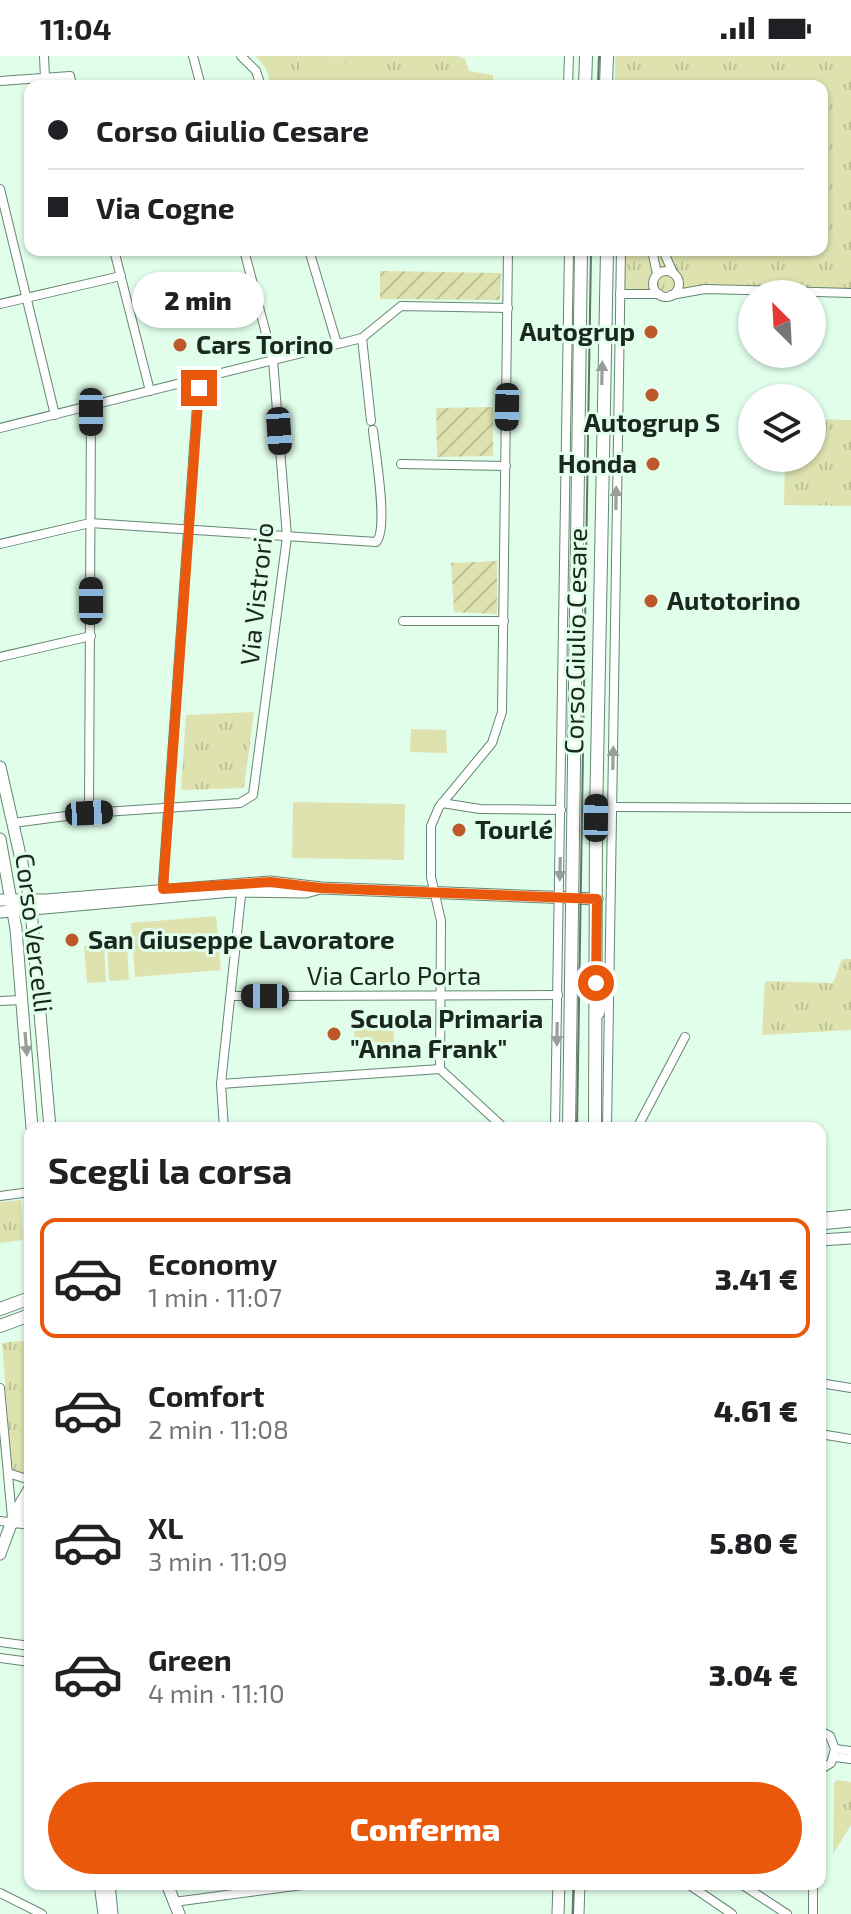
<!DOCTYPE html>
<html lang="it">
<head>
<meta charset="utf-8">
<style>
  :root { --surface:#fff; --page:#f2f2f2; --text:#202124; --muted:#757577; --line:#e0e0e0; --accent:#ea580c }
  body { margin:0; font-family:"Exo 2",sans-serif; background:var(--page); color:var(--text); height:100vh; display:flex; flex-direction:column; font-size:30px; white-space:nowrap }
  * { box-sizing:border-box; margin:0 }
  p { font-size:26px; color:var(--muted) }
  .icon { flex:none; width:44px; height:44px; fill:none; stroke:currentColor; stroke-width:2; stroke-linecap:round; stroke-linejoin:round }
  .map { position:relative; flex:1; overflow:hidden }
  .side { position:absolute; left:24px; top:1066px; width:802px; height:768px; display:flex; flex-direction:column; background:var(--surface); border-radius:16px; box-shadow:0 2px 6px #0004 }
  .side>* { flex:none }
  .guide { position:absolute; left:24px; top:24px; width:804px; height:176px; border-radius:16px; box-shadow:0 2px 6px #0004; display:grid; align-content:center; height:176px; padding:0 24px; background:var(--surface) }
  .needle { width:52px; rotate:336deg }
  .controls { position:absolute; left:738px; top:224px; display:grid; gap:16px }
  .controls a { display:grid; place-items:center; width:88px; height:88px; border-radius:50%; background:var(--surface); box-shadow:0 2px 6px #0004; font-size:40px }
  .end { position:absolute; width:36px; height:36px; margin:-18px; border:10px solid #ea580c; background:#fff; box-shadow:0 0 0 4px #fff }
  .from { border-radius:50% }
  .bubble { position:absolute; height:56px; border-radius:28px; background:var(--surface); box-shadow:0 2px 6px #0004; font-size:26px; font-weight:800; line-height:56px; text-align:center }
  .car { position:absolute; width:24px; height:48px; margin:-24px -12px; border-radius:10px; box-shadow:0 0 6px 2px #0007; background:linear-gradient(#222 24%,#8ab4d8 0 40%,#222 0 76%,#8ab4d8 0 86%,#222 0) }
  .guide b { display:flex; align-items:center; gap:28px; height:76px; font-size:30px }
  .guide b+b { border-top:2px solid var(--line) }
  .guide i { width:20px; height:20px; background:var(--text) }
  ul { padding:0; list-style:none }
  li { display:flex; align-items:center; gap:24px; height:120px; margin:0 16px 12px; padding:0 8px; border:4px solid transparent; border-radius:16px }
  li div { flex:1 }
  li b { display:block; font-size:30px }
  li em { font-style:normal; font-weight:800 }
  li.selected { border-color:var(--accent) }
  li>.icon { width:72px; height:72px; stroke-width:1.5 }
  h2 { padding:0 24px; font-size:36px; line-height:96px }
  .cta { display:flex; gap:16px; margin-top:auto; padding:16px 24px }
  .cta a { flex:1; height:92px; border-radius:48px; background:var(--accent); color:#fff; font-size:32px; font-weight:800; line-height:92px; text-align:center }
  .status { display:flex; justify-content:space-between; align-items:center; height:56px; padding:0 40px; background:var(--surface); direction:ltr }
  .status svg { height:22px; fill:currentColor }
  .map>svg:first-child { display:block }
  .grass { fill:url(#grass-tufts) }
  .garden { fill:url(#garden-furrows) }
  .pitch { fill:#dee2af }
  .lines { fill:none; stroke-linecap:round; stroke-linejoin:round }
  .street-casing { stroke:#658672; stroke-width:10 }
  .secondary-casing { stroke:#658672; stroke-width:13 }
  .primary-casing { stroke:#658672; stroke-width:14 }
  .street { stroke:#fff; stroke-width:8 }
  .secondary { stroke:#fff; stroke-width:11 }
  .primary { stroke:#fff; stroke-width:12 }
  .tram { stroke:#607467; stroke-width:2 }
  .oneway { fill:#989e9a }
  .route { stroke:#ea580c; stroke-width:10 }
  .poi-dot { fill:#be582a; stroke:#e1feeb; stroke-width:3 }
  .labels { text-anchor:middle; stroke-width:6; stroke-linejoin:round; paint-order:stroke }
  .poi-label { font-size:26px; font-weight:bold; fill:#1a281f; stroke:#e1feeb; text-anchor:start }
  .street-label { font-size:26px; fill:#1a281f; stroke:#e1feeb }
</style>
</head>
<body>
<div class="status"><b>11:04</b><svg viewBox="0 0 49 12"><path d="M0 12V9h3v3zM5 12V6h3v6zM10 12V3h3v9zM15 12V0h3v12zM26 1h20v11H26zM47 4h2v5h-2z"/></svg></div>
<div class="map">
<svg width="851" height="1858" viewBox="0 0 851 1858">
  <defs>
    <pattern id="grass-tufts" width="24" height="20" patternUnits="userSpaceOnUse" patternTransform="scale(2)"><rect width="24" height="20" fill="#dee2af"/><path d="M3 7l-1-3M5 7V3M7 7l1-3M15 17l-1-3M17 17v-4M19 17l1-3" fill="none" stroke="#bec296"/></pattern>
    <pattern id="garden-furrows" width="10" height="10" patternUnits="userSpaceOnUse" patternTransform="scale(2)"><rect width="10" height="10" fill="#dee2af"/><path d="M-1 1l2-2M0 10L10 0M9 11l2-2" fill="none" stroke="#bec296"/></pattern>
  </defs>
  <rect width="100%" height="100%" fill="#e1feeb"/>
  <g class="grass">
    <path d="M256,0H298L303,30H272L265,11Z"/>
    <path d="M332,0H457L465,3L469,15L493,19V30H387L386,4L333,8Z"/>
    <path d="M615,0H851V236L722,233L620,238L619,194H822V30H615Z"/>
    <path d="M812,363L851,364V450L784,449L785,402H812Z"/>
    <path d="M254,656L244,732L181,734L186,659Z"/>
    <path d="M842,903H851V974L762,979L765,925L833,927Z"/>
    <path d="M21,1144L23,1184L0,1187V1146Z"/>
    <path d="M18,1285L30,1286V1420L12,1416L2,1287Z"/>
    <path d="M837,1724L851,1726V1769L833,1798L834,1728Z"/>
  </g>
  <g class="garden">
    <path d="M380,215L501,217L500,244L380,243Z"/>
    <path d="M493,351V400L437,401L436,352Z"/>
    <path d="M497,505V558L454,556L451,507Z"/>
  </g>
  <g class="pitch">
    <path d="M298,0H332L333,8L386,3L387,30H303Z"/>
    <path d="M411,673L446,674L447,697L410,696Z"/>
    <path d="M293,746L405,748L404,804L292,802Z"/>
    <path d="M216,860L221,914L135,921L131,867Z"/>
    <path d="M127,888L129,924L109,925L107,889Z"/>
    <path d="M104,889L106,926L87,927L84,890Z"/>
    <path d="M394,967V992L354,993V968Z"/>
  </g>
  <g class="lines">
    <g class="street-casing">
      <g id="street">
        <path d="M44,0L45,22"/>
        <path d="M193,0L201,30"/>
        <path d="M241,0L256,15L261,30"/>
        <path d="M0,25L70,20L72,30"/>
        <path d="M568,30L569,0"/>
        <path d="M0,133L55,359"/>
        <path d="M114,194L150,335"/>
        <path d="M309,194L337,288"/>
        <path d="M652,194L657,218"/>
        <path d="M663,194L673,217"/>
        <circle cx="666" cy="228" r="13"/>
        <path d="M620,238H659"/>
        <path d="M671,239L705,233L851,237"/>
        <path d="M0,248L121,220"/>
        <path d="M362,282L371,365"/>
        <path d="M0,372L362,282L401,250L508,252"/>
        <path d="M401,408L506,410"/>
        <path d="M0,488L90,467L376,486C389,474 375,395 373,374"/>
        <path d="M403,565H504"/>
        <path d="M0,601L91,580"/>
        <path d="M442,747L480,753L561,754"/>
        <path d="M613,751L851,752"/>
        <path d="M89,757L91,350"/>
        <path d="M13,767L89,757L240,747L253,739L287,481L273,304L244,194"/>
        <path d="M162,840L199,322"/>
        <path d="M231,940L558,939"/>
        <path d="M0,945L22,944"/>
        <path d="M440,1013L441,865L431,821V770L439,751L492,687L502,656L508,194"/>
        <path d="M440,1013L504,1072"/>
        <path d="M221,1028L440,1013"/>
        <path d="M224,1072L221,1028L242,830"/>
        <path d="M555,1072L569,194"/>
        <path d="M607,1072L621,194"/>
        <path d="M637,1072L685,981"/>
        <path d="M0,1140L30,1136"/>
        <path d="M820,1161L851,1158"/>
        <path d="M820,1173V1338"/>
        <path d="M820,1327L851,1332"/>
        <path d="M0,1332L12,1462"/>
        <path d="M820,1378L851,1383"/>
        <path d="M8,1417L30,1424"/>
        <path d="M0,1465L30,1469"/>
        <path d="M0,1586L30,1590"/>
        <path d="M0,1602L30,1606"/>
        <path d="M820,1675L830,1680L835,1693L831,1707L820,1714"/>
        <path d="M835,1693L851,1695"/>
        <path d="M834,1701L851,1703"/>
        <path d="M688,1828L732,1858"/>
        <path d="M741,1828L787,1858"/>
        <path d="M0,1837L42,1858"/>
        <path d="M174,1846L310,1828"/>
        <path d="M813,1858V1828"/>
      </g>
    </g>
    <g class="secondary-casing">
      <g id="secondary">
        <path d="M0,711L30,843L50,1072"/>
        <path d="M0,783L16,873L32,1072"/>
        <path d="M0,844H46L270,826L321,832L597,843"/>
        <path d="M0,856L232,835L306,836L320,832"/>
        <path d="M820,1168L851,1165"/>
        <path d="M820,1184L851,1182"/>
        <path d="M13,1467L22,1463L30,1452"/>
        <path d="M0,1498L15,1457L30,1432"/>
        <path d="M100,1828L104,1858"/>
        <path d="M109,1828L112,1858"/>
        <path d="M167,1828L179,1858"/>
        <path d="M558,1858L559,1828"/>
        <path d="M578,1858L579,1828"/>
      </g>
    </g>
    <g class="primary-casing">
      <g id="primary">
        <path d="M585,30L586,0"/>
        <path d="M606,30L607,0"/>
        <path d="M598,957L609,923"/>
        <path d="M569,1072L581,194"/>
        <path d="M595,1072L596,762L607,194"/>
        <path d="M0,1253L30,1242"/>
        <path d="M0,1270L30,1259"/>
      </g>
    </g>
    <use href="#street" class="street"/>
    <use href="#secondary" class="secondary"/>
    <use href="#primary" class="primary"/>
    <g class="tram">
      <path d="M598,30L599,0"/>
      <path d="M577,1072L591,194"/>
      <path d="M573,1858L574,1828"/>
    </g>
  </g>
  <defs><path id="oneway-solid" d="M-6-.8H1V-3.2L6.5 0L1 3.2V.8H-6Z" transform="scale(2)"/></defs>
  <g class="oneway">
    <use href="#oneway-solid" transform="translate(602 317) rotate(-89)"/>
    <use href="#oneway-solid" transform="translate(616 442) rotate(-89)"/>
    <use href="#oneway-solid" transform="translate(613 702) rotate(-89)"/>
    <use href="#oneway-solid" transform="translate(560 813) rotate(91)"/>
    <use href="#oneway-solid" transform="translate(557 978) rotate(91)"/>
    <use href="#oneway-solid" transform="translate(26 988) rotate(85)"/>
  </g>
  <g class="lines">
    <path class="route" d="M199,332L163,833L270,826L321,832L597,843L596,927"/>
  </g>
  <g class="poi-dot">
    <circle cx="651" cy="276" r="8"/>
    <circle cx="180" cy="289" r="8"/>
    <circle cx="652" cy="339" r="8"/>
    <circle cx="653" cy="408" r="8"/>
    <circle cx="651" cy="545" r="8"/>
    <circle cx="459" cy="774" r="8"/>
    <circle cx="72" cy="884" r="8"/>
    <circle cx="334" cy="978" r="8"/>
  </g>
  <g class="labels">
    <g class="poi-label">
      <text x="635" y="285" text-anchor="end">Autogrup</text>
      <text x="196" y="298">Cars Torino</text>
      <text x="652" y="376" text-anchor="middle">Autogrup S</text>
      <text x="637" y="417" text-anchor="end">Honda</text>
      <text x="667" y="554">Autotorino</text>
      <text x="475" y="783">Tourlé</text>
      <text x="88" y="893">San Giuseppe Lavoratore</text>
      <text x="350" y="972">Scuola Primaria<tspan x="350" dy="30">"Anna Frank"</tspan></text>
    </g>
    <g class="street-label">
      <text transform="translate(257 538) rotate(-84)" y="9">Via Vistrorio</text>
      <text transform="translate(576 585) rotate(-89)" y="9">Corso Giulio Cesare</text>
      <text transform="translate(34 877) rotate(83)" y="9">Corso Vercelli</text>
      <text x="394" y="929">Via Carlo Porta</text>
    </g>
  </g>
</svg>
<div class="controls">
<a><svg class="needle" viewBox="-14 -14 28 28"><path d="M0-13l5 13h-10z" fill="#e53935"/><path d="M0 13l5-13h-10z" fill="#757577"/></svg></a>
<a><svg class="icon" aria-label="layers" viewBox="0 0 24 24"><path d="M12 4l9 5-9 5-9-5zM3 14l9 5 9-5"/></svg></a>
</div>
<i class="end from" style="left:596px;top:927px"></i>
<i class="end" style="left:199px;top:332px"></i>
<div class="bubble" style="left:132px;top:216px;width:132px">2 min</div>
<i class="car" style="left:507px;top:351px;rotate:181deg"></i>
<i class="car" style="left:91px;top:356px;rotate:180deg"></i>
<i class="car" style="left:279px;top:375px;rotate:176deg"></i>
<i class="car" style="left:91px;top:545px;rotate:0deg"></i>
<i class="car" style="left:89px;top:757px;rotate:87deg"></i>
<i class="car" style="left:596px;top:762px;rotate:1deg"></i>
<i class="car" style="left:265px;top:940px;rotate:270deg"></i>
<div class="guide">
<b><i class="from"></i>Corso Giulio Cesare</b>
<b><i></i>Via Cogne</b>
</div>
<section class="side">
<h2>Scegli la corsa</h2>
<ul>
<li class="selected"><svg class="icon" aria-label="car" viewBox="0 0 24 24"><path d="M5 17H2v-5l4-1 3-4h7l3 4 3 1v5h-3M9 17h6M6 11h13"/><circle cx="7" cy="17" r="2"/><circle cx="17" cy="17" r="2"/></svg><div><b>Economy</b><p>1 min · 11:07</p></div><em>3.41 €</em></li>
<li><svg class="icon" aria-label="car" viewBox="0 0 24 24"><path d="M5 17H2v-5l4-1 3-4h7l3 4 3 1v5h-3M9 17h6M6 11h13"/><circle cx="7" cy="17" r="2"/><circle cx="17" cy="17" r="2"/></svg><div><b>Comfort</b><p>2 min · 11:08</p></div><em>4.61 €</em></li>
<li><svg class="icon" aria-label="car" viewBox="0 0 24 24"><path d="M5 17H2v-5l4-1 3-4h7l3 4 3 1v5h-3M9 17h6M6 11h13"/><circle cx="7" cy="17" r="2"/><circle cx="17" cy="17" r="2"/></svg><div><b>XL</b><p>3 min · 11:09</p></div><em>5.80 €</em></li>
<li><svg class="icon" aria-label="car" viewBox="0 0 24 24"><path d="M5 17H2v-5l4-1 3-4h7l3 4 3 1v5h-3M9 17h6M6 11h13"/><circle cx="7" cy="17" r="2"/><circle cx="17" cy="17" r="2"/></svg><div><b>Green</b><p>4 min · 11:10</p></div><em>3.04 €</em></li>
</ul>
<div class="cta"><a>Conferma</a></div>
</section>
</div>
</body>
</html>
